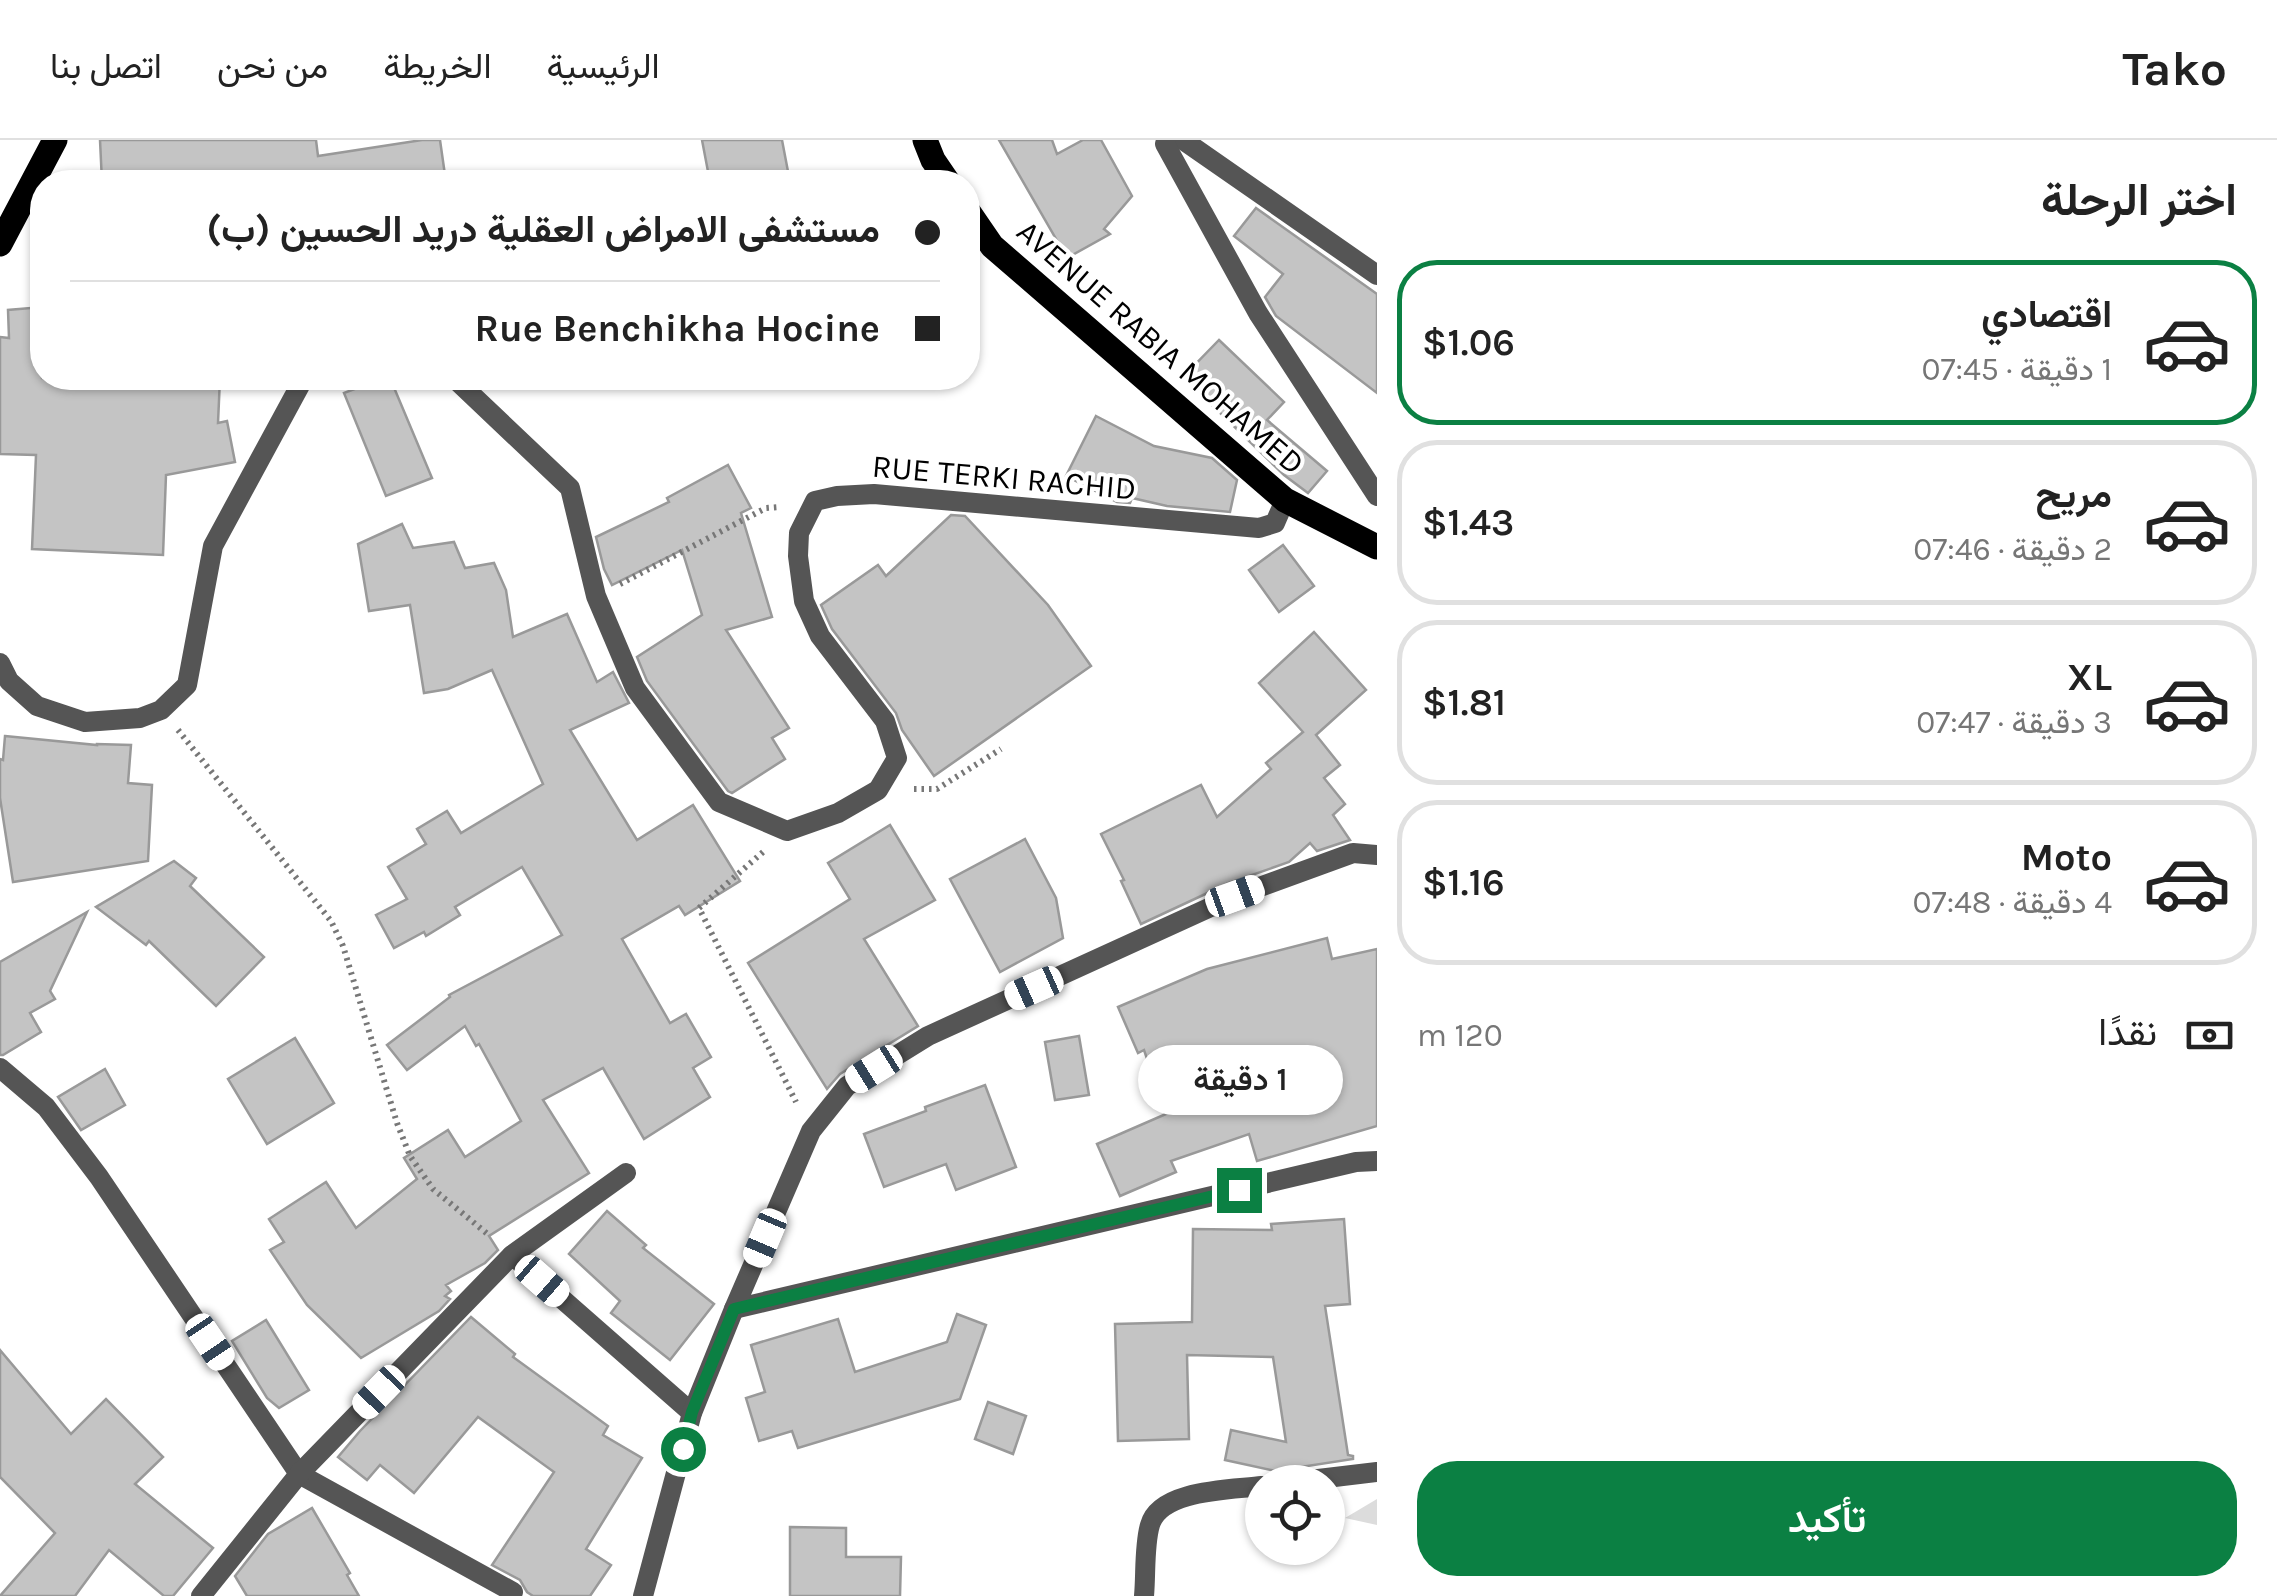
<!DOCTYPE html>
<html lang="ar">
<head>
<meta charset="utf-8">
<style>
  :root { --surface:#fff; --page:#f2f2f2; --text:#222; --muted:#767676; --line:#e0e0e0; --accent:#0b8043 }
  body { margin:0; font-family:Karla,Vazirmatn,sans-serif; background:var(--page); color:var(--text); direction:rtl; height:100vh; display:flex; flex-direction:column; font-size:38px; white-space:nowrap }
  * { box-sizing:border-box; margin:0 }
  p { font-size:32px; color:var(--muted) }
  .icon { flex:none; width:55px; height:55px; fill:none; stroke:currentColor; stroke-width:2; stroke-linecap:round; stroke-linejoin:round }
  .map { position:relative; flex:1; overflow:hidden; direction:ltr }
  .drawer { display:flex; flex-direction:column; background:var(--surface); width:900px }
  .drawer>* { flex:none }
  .banner { position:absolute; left:30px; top:30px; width:950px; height:220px; border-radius:40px; box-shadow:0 2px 8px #0004; direction:rtl; display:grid; align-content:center; height:220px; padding:0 40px; background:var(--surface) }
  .controls { position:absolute; left:1245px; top:1325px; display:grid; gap:20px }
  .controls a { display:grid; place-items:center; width:100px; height:100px; border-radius:50%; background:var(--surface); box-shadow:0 2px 8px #0004; font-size:50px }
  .end { position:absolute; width:45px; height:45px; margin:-22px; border:12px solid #0b8043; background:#fff; box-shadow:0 0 0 5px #fff }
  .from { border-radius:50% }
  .bubble { position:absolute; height:70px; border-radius:35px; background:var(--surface); box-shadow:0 2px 8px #0004; font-size:32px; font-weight:600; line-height:70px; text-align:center; direction:rtl }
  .car { position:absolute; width:30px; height:60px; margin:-30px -15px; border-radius:12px; box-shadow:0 0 8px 2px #0007; background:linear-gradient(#fff 24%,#345 0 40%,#fff 0 76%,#345 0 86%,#fff 0) }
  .banner b { display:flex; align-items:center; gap:35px; height:95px; font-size:38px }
  .banner b+b { border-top:2px solid var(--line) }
  .banner i { width:25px; height:25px; background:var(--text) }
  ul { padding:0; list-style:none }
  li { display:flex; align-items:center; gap:30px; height:165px; margin:0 20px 15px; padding:0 20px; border:5px solid var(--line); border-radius:40px }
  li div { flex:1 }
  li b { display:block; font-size:38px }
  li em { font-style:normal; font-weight:600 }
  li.on { border-color:var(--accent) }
  li>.icon { width:90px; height:90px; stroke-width:1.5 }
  h2 { padding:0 40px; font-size:45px; line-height:120px }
  .pay { display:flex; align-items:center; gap:25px; height:110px; padding:0 40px; font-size:38px }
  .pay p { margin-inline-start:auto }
  .button { display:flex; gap:20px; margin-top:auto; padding:20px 40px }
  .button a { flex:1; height:115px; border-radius:40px; background:var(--accent); color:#fff; font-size:40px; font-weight:600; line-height:115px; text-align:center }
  header { display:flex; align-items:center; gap:60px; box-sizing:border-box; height:140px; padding:0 50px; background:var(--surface); border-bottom:2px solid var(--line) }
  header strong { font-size:48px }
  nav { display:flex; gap:55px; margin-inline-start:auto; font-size:35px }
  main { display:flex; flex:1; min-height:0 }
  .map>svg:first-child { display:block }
  .green { fill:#dcdcdc }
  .building { fill:#c4c4c4; stroke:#999; stroke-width:2.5 }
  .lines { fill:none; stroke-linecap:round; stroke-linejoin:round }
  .path { stroke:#777; stroke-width:6; stroke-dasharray:2.5 5; stroke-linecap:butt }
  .street { stroke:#555; stroke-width:20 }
  .primary { stroke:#000; stroke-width:25 }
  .route { stroke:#0b8043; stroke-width:12 }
  .labels { text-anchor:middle; stroke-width:8; stroke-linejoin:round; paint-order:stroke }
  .street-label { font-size:32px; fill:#000; stroke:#fff }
</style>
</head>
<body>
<header>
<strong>Tako</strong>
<nav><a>الرئيسية</a><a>الخريطة</a><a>من نحن</a><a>اتصل بنا</a></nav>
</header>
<main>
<section class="drawer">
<h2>اختر الرحلة</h2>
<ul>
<li class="on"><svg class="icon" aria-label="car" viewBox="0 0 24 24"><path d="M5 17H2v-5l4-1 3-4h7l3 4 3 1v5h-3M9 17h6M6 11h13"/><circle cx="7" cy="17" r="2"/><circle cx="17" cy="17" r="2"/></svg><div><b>اقتصادي</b><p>1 دقيقة · 07:45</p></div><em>$1.06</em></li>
<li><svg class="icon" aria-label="car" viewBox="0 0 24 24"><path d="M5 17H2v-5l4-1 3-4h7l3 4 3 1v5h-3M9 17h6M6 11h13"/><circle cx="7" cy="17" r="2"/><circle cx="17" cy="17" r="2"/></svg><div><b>مريح</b><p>2 دقيقة · 07:46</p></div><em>$1.43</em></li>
<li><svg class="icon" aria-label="car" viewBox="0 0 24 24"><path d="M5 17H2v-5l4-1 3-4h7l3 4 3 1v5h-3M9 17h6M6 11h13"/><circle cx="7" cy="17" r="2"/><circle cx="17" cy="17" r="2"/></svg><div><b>XL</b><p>3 دقيقة · 07:47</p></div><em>$1.81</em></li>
<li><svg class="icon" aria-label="car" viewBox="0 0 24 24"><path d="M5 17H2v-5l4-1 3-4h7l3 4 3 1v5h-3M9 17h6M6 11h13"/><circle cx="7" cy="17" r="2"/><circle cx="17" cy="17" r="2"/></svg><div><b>Moto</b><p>4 دقيقة · 07:48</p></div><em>$1.16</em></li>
</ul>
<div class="pay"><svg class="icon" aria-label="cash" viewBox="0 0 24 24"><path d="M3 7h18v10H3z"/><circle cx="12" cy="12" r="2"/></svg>نقدًا<p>120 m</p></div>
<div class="button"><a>تأكيد</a></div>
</section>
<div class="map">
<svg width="1377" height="1456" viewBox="0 0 1377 1456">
  <rect width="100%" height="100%" fill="#fff"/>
  <path class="green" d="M1377,1359V1385L1345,1378Z"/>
  <g class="building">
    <path d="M100,0H316L318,16L422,0H440L446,42H102Z"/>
    <path d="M702,0H782L790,42H710Z"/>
    <path d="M999,0H1052L1057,14L1083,0H1101L1132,56L1104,89L1110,94L1067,118Z"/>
    <path d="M1256,68L1377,154V253L1276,176L1265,157L1283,134L1234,96Z"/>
    <path d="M42,167V238H220L218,283L227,281L235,322L166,335L163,415L32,409L36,315L0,314V197L9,198L8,170Z"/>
    <path d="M1219,200L1284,262L1267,280L1327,331L1308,353L1284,335L1183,237Z"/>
    <path d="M383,238H390L432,338L386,356L344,253Z"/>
    <path d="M1096,276L1154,306L1212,318L1237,340L1230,372L1167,366L1132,358L1130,363L1117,362L1066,336Z"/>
    <path d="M728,325L751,368L741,373L772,477L726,490L789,588L772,598L785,619L732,653L728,651L647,541L637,517L702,475L682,410L612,445L604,429L596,397L669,362L667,358Z"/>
    <path d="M951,375L965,376L1048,465L1091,526L934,636L902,590L896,573L832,489L821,465L878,425L886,436Z"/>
    <path d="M402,384L413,408L454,402L465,428L494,423L506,450L513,497L567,474L597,542L613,532L629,563L570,590L637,700L693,665L740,741L685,775L679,766L622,799L670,883L686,874L711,917L693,928L710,957L644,999L603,928L543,960L589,1033L489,1096L498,1110L485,1123L446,1145L451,1151L445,1156L450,1159L439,1171L361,1218L307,1165L270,1110L284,1102L269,1079L326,1042L356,1088L417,1039L404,1018L448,990L465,1017L521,981L479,904L476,906L465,886L407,930L387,905L450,857L449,855L562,795L522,727L455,767L460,775L426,796L424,792L394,808L376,775L407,759L388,727L426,704L417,689L447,671L461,693L543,644L492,530L448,549L424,553L410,465L369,471L358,404Z"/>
    <path d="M1283,405L1314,446L1279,472L1249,430Z"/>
    <path d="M1314,492L1366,550L1316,595L1340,625L1324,638L1345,664L1333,675L1350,700L1317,711L1310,703L1289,722L1229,743L1141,784L1121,741L1124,740L1101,694L1201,645L1217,677L1271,629L1266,623L1303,592L1259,543Z"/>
    <path d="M5,596L97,605V604L131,605L128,643L152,645L148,721L13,742L0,658V619L3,620Z"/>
    <path d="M890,685L935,760L864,799L918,886L840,934L827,949L748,823L850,759L828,723Z"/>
    <path d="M1025,699L1056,758L1063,798L1000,832L950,739Z"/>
    <path d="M174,721L196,738L190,746L264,817L216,866L149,801L146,805L96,767Z"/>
    <path d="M87,772L50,851L55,859L30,873L41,892L3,915H0V822Z"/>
    <path d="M1327,798L1332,819L1377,809V986L1257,1021L1249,994L1171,1021L1176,1032L1120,1056L1097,1004L1166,974L1144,910L1138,913L1118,867L1207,829Z"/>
    <path d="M1079,896L1089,955L1055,960L1045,902Z"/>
    <path d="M295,898L334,963L267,1004L228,939Z"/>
    <path d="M105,929L125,965L81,990L58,957Z"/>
    <path d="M985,945L1016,1027L956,1050L946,1024L884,1047L864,994L926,971L925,967Z"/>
    <path d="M607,1071L646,1105L643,1108L714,1164L670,1220L611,1173L620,1161L569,1114Z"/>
    <path d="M1344,1079L1350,1164L1325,1166L1348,1315L1353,1316V1319L1275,1331L1225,1320L1231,1290L1286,1302L1273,1217L1187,1215L1189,1299L1118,1301L1115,1184L1192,1182L1193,1089L1272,1090L1271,1084Z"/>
    <path d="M957,1174L986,1185L960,1259L798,1308L792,1291L759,1301L746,1258L765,1252L751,1205L838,1179L855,1232L947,1202Z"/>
    <path d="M471,1177L515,1214L513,1217L608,1286L603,1295L642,1318L586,1409L611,1425L590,1456H533L527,1452L520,1440L492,1425L554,1332L478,1277L414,1353L380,1325L367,1340L338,1317L360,1291Z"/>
    <path d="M266,1180L309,1250L279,1268L267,1258L232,1201Z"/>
    <path d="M0,1210L71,1294L106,1259L163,1317L135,1344L213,1408L173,1456H164L109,1410L75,1456H0L55,1393L0,1337Z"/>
    <path d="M988,1262L1026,1276L1013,1314L975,1299Z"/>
    <path d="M312,1368L350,1433L347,1435L359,1456H247L235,1436L268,1394Z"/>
    <path d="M790,1387L846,1388V1417H901L900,1456H790Z"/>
  </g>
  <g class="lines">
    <g class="path">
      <path d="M620,444L766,368L779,367"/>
      <path d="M178,590L331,781L343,806L397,983L410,1016L433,1049L490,1096"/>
      <path d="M914,649H937L1001,609"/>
      <path d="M763,712L699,768L796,962"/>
    </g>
    <g class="street">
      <path d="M1183,0L1377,135"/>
      <path d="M1165,4L1258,173L1377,356"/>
      <path d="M454,238L570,348L596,456L635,548L719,662L787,691L838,673L878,650L897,618L885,581L820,496L804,461L798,416L799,393L815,361L837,356L874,354L1259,388L1275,383L1285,360"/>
      <path d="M0,523L9,541L37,566L85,582L140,578L161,570L187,545L213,406L304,238"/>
      <path d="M0,928L46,967L99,1037L299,1334L513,1452"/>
      <path d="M512,1115L626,1033"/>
      <path d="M734,1169L1356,1022L1377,1021"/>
      <path d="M1293,1342L1377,1332"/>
      <path d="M201,1456L299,1334L512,1115L692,1273"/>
      <path d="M643,1456L692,1273L734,1169L811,991L847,946L928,896L1235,756L1353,713L1377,715"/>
      <path d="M1144,1456C1146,1435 1144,1405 1150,1385C1160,1349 1232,1350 1262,1346"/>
    </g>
    <g class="primary">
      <path d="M925,0L933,20L948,42"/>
      <path d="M968,71L992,106L1285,360L1377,407"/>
      <path d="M0,104L55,0"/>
    </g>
  </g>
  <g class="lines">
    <path class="route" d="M683,1309L692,1272L734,1169L1239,1050"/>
  </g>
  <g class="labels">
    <g class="street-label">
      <text transform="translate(1161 207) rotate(41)" y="11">AVENUE RABIA MOHAMED</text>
      <text transform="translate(1004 337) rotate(5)" y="11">RUE TERKI RACHID</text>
    </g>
  </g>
</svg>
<div class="controls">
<a><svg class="icon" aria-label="locate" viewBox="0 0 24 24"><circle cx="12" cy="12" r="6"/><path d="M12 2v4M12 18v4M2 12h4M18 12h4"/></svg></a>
</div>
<i class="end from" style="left:683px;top:1309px"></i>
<i class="end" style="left:1239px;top:1050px"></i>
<div class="bubble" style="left:1138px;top:905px;width:205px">1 دقيقة</div>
<i class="car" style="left:1235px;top:756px;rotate:70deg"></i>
<i class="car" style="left:1034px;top:848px;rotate:246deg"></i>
<i class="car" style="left:874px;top:929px;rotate:238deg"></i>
<i class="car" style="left:765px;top:1098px;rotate:203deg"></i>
<i class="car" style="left:542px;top:1141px;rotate:131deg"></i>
<i class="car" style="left:210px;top:1202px;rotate:146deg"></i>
<i class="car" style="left:379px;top:1252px;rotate:224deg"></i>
<div class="banner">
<b><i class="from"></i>مستشفى الامراض العقلية دريد الحسين (ب)</b>
<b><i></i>Rue Benchikha Hocine</b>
</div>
</div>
</main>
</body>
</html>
